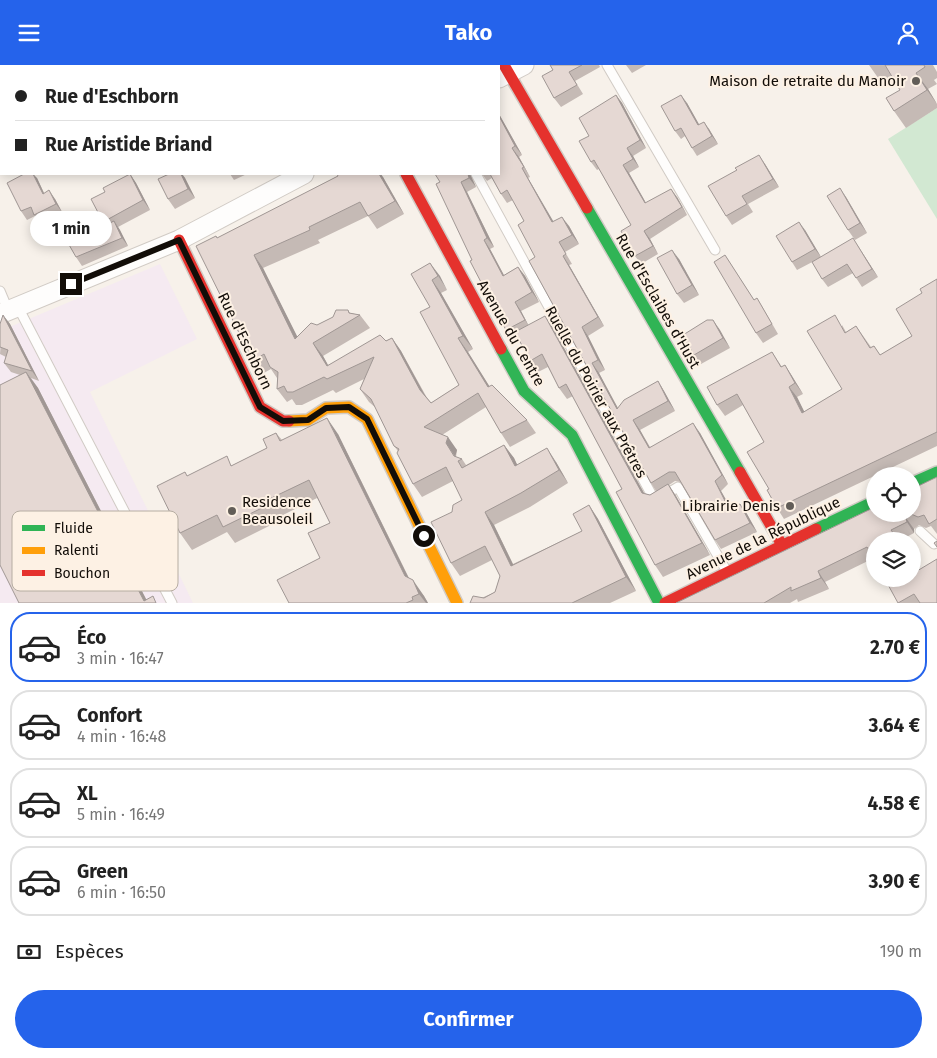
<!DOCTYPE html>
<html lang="fr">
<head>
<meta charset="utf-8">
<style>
  :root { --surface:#fff; --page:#f2f2f2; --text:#222; --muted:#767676; --line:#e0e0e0; --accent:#2563eb }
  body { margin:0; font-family:"Fira Sans",sans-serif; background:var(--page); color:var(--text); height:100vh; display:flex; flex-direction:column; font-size:19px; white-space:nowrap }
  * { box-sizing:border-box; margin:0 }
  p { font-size:16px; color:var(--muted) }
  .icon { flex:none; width:28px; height:28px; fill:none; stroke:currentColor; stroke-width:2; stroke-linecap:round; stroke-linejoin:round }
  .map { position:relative; height:538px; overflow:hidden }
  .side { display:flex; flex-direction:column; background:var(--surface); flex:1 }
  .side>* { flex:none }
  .top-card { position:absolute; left:0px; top:0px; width:500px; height:110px; box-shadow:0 2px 12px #0003; display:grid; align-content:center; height:110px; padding:0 15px; background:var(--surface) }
  .tools { position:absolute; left:866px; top:402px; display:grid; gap:10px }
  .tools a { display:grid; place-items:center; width:55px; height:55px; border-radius:50%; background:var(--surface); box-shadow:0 2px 12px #0003; font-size:25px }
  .end { position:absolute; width:22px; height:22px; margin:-11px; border:6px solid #120d08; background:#fff; box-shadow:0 0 0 2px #fff }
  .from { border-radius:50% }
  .bubble { position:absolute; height:35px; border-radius:18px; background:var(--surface); box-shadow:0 2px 12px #0003; font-size:16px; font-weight:700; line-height:35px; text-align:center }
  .top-card b { display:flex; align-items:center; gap:18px; height:48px; font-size:19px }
  .top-card b+b { border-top:1px solid var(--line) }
  .top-card i { width:12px; height:12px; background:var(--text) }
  ul { padding:9px 0 0; list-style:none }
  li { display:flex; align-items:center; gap:15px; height:70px; margin:0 10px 8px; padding:0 5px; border:2px solid var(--line); border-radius:20px }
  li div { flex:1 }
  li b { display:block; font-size:19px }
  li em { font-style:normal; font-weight:700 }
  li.selected { border-color:var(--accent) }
  li>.icon { width:45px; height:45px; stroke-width:1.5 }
  .pay { display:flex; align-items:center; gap:12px; height:55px; padding:0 15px; font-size:19px }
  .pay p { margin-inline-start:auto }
  .cta { display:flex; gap:10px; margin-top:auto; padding:10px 15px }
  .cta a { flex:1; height:58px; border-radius:30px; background:var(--accent); color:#fff; font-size:20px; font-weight:700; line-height:58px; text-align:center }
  header { display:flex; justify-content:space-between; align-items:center; height:65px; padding:0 15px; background:var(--accent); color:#fff; font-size:22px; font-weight:700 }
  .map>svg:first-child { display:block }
  .commercial { fill:#f5eaf1 }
  .green { fill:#d2e8d2 }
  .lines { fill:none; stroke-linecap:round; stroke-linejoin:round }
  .lane-casing { stroke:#d1cbc5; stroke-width:11 }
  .street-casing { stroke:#d1cbc5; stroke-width:21 }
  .fast-casing { stroke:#d1cbc5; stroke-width:14 }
  .slow-casing { stroke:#d1cbc5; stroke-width:14 }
  .jam-casing { stroke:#d1cbc5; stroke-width:14 }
  .lane { stroke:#fefdfc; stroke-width:9 }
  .street { stroke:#fefdfc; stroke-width:19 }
  .fast { stroke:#30b455; stroke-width:11 }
  .slow { stroke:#ff9f0a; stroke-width:11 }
  .jam { stroke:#e5322d; stroke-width:11 }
  .wall { fill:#c5bab5 }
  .shaded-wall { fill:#a09794 }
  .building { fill:#e5d8d3; stroke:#a09794 }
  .route { stroke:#120d08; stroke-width:6 }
  .poi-dot { fill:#625d57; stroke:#fdf1e4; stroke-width:2 }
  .labels { text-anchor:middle; stroke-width:4; stroke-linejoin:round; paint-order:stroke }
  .poi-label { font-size:15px; fill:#120d08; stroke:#fdf1e4; text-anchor:end }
  .street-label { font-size:15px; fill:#120d08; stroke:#fdf1e4 }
  .key { fill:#fdf1e4; stroke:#b6ada2; stroke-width:1 }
  .key-label { font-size:14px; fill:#120d08 }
</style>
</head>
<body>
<header><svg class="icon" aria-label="menu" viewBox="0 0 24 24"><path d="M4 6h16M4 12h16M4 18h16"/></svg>Tako<svg class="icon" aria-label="person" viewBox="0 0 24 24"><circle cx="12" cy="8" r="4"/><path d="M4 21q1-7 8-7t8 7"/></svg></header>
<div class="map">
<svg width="937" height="538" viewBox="0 0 937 538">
  <rect width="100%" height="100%" fill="#f7f1ea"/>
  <path class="commercial" d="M160,199L197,274L90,327L193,538H0V266Z"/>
  <path class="green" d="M937,43V154L888,74Z"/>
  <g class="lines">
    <g class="lane-casing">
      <g id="lane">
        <path d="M607,0L715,185"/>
        <path d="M476,109L655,436L678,422L726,505"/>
        <path d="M0,226L8,245"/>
        <path d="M18,242L172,538"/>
        <path d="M920,466L934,479"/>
      </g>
    </g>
    <g class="street-casing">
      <g id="street">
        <path d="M244,0L245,1"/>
        <path d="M499,13L524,0"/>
        <path d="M0,249L179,175L304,109"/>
      </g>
    </g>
    <g class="fast-casing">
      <g id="fast">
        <path d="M587,143L740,407"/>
        <path d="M501,284L524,326L572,370L659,538"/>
        <path d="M912,418L937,407"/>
        <path d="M816,464L875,436"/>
      </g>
    </g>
    <g class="slow-casing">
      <path id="slow" d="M289,356L308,355L326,343L349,342L367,354L457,538"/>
    </g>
    <g class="jam-casing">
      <g id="jam">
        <path d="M504,0L587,143"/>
        <path d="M406,109L501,284"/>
        <path d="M179,175L260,342L283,356H289"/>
        <path d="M740,407L782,480"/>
        <path d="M665,538L816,464"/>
      </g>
    </g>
    <use href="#lane" class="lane"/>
    <use href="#street" class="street"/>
    <use href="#fast" class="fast"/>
    <use href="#slow" class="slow"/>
    <use href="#jam" class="jam"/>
  </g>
  <g class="wall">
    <path d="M455,0H465L463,1H456Z"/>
    <path d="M550,0H599L600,2L575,16L583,29L561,42L554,33L553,5Z"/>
    <path d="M626,0H646L632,8Z"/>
    <path d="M869,0H933L937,7V13L934,15L937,19L928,24L937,39V43L906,63L894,46L900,25L892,11L881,17Z"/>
    <path d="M616,30L622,38L646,83L633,91L639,102L629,108L646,138L677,132L687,150L650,174L658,189L641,199L635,191L631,160L599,104L597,105L591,97L589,71Z"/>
    <path d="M687,38L699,60L709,64L718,79L697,91L692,83L685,71L681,74L675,66Z"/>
    <path d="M499,49L522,90L519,92L530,112L528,113L553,157L569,161L579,179L565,187L572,199L569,200L604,261L588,271L605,305L599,308L618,343L658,316L664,326L675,346L640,365L650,382L700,368L728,419L721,426L731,443L740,439L747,449L757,467L721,484L715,475L680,417L675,416L669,420L676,431L710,490L663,512L655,500L622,424L573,331L567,334L559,323L548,302L538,307L530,296L518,272L513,275L506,265L472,195L440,117L470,109L476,122L467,127L494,182L490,184L504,210L518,202L525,211L539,237L521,246L528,260L553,263L644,428L650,430L656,426L651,418L535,192L524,156L513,135L507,138L501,129L492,113L487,116L482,109H499Z"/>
    <path d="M765,99L779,122L748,139L753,147L732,160L726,151Z"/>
    <path d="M130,109L136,118L150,145L118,162L128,181L82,201L76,192L105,160L103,157L105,127Z"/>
    <path d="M169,109H182L185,113L195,133L175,144L168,134Z"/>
    <path d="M230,109H247L234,115Z"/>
    <path d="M338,111L383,112L404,149L377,164L368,151L318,175L320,178L263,203L297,272L317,260L348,245L350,248L360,250L370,263L323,291L328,300L392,273L401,286L426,331L431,338L459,320L430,242V198L447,225L441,228L473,284L468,287L489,321L527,355L536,368L510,382L501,368L486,342L442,370L457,385L456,392L462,394L466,400L504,380L514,393L517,400L556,397L568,418L530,442L494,460L513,499L582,466L589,440L598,454L636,526L610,538H470L495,527L500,511L492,495L460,511L451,498L452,447L462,435L453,416L422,432L413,419L398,386L394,381L376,343L369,337L360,324L364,314L336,328L333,325L302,340H296L292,334L287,337L277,324V313L271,304L262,309L253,296L218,173Z"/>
    <path d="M37,113L44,128L55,134L62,147L40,158L35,151L27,155L21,146Z"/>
    <path d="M846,132L867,168L855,175L848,165Z"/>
    <path d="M805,165L821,192L858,181L878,212L862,222L853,208L828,222L822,214L818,194L797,205L792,197Z"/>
    <path d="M725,190L754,235L757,233L763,243L778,269L763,278L756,268Z"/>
    <path d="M679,194L699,230L684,238L677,229Z"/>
    <path d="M937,214V381L784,454L777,443L769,424L764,377L743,340L725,351L717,340L772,287L782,302L785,300L803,329L797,332L804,347L842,324V260L846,267L856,261L871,282L874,281L880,290L912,271L922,228Z"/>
    <path d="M3,250L10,259L39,316L31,313L38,323L146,534L156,538H19L20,310L11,307L4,298L6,292L0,289Z"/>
    <path d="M713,255L730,283L701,299L694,290Z"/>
    <path d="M276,368L282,375L338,369L409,513L424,531L428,538H289L320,493L330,458L317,433L275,454L277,457L235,478L227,467L192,485L180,468L188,411L233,400L267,383Z"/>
    <path d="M937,412V469L931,461L926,463L919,460L914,464V468L899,476L874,493L825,517L829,524L798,537L797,534L790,538H676Z"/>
    <path d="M912,497L918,505L937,538H899L888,515L912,514Z"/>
  </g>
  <g class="shaded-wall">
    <path d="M916,8L928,24L937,39L927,25Z"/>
    <path d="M616,30L622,38L646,83L640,75Z"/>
    <path d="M681,30L687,38L704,68L698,60Z"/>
    <path d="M499,49L522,90L515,81L499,51Z"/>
    <path d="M704,57L709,64L718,79L712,71Z"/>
    <path d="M512,83L519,92L530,112L524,102Z"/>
    <path d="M627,83L633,91L639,102L633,94Z"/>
    <path d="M759,90L765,99L779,122L773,114Z"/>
    <path d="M623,100L629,108L651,147L645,138Z"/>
    <path d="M522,103L528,113L559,166L552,157Z"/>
    <path d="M33,109L37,113L48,137L43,129Z"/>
    <path d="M130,109L136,118L150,145L143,135Z"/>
    <path d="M181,109H182L185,113L195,133L188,124Z"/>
    <path d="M379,109H381L383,112L404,149L395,136Z"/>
    <path d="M468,109H470L476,122L469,113Z"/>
    <path d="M461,117L467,127L494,182L487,173Z"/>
    <path d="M840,123L846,132L867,168L860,158Z"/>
    <path d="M671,124L677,132L687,150L682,142Z"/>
    <path d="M49,125L55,134L62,147L56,139Z"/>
    <path d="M562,152L569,161L579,179L572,170Z"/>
    <path d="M114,156L120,165L128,181L122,173Z"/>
    <path d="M799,157L805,165L821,192L815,184Z"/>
    <path d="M644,166L650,174L658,189L653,181Z"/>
    <path d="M853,173L858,181L878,212L872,204Z"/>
    <path d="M484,175L490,184L509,220L503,211Z"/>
    <path d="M672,185L679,194L699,230L692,220Z"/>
    <path d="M254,190L263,203L305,287L295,274Z"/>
    <path d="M563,191L569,200L604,261L598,252Z"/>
    <path d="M430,198L440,211L447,225L438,211Z"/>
    <path d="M518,202L525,211L539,237L532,227Z"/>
    <path d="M432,215L441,228L473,284L463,271Z"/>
    <path d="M515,237L521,246L531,265L525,255Z"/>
    <path d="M3,250L10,259L39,316L32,306Z"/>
    <path d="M545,251L553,263L650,439L642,428Z"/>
    <path d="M713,255L720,265L730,283L723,273Z"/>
    <path d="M582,262L588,271L605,305L598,295Z"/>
    <path d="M392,273L401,286L429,338L420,325Z"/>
    <path d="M458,273L468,287L498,335L488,322Z"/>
    <path d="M313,278L323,291L334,311L327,301Z"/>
    <path d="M592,298L599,308L623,353L617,344Z"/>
    <path d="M785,300L792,311L803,329L795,318Z"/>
    <path d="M26,307L38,323L148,538L144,536Z"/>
    <path d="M658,316L664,326L675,346L668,336Z"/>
    <path d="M789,322L797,332L810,358L802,348Z"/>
    <path d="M327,353L338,369L416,528L405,511Z"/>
    <path d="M633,355L640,365L655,392L649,383Z"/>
    <path d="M693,358L700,368L728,419L722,410Z"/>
    <path d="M448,372L457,385L455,392L458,396L446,378Z"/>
    <path d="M504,380L514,393L524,414L515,401Z"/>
    <path d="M547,383L556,397L568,418L559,405Z"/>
    <path d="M715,416L721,426L736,453L729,444Z"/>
    <path d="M668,419L676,431L710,490L702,478Z"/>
    <path d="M740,439L747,449L757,467L750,458Z"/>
    <path d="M589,440L598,454L636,526L626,512Z"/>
    <path d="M485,447L494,460L520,514L511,501Z"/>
    <path d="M906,453L914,464V468L907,457Z"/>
    <path d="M818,506L825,517L829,524L821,513Z"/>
    <path d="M413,515L424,531L428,538H426L419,529Z"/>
  </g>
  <g class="building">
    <path d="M179,0H207V1H180Z"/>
    <path d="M377,0H417L418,1H374Z"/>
    <path d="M550,0H582L569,7L577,20L554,33L542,11L553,5Z"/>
    <path d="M885,0H924L925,2L916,8L927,25L894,46L886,33L900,25Z"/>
    <path d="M616,30L640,75L627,83L633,94L623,100L645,138L671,124L682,142L644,166L653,181L635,191L621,166L631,160L594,95L591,97L579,76L589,71L579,53Z"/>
    <path d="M681,30L698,60L704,57L712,71L692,83L681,63L675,66L661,41Z"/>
    <path d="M499,51L515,81L512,83L524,102L522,103L552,157L562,152L572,170L559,177L566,189L563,191L598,252L582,262L598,295L592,298L617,344L624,335L658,316L668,336L633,355L649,383L693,358L722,410L715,416L729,444L740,439L750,458L715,475L675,407H669L651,418L529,196L535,192L518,160L524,156L507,125L501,129L490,109H499Z"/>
    <path d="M759,90L773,114L742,131L747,139L726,151L708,121L737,105L735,103Z"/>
    <path d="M24,109H33L43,129L49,125L56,139L34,150L31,142L21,146L7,118Z"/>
    <path d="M130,109L143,135L103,157L91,134L105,127L103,123Z"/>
    <path d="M169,109H181L188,124L168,134L158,114Z"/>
    <path d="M337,109H379L395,136L368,151L360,137L309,162L310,165L254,190L295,274L311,258L317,260L333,252L336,245H348L349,248L360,250L313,278L327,301L380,270L386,276L392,273L420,325L431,338L459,320L420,247L430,242L411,209L430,198L438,211L432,215L463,271L458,273L488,322L492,320L527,355L501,368L478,328L424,362L448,372L446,378L454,391L462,394L458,396L462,403L504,380L515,401L547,383L559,405L521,428L485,447L511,501L582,466L573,449L589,440L626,512L572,538H470L473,531L484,533L495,527L500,511L485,481L451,498L431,457L452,447L453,440L462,435L446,402L413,419L397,388L399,384L394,381L371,334L360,324L374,292L327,314L324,312L293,327H287L284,321L277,324L278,307L270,302L264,289L253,296L196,181L216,171L217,173L338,111Z"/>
    <path d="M435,109H468L469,113L461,117L487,173L484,175L503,211L518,202L532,227L515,237L525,255L506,265L470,196L472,195L436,119L440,117Z"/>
    <path d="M840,123L860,158L848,165L827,131Z"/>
    <path d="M114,156L122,173L76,192L68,178Z"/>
    <path d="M799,157L815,184L792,197L776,171Z"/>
    <path d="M853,173L872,204L856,213L847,199L822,214L812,197Z"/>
    <path d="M672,185L692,220L677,229L657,193Z"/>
    <path d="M725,190L754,235L757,233L772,259L756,268L714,197Z"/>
    <path d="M937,214V367L777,443L767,425L769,424L747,387L764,377L737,329L717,340L707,322L772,287L781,302L785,300L795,318L789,322L802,348L842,324L807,266L835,250L845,268L856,261L870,283L874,281L880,290L912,271L896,244L922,228L920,224Z"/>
    <path d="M3,250L32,306L4,298L8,285L0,282V259Z"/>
    <path d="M545,251L642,428L650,430L668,419L702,478L655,500L616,427L622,424L566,319L559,323L542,289L530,296L515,267Z"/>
    <path d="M707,255H713L723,273L694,290L683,270Z"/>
    <path d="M26,307L144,536L153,531L156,538H19L0,500V320Z"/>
    <path d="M327,353L405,511L413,515L419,529L412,532L413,535L406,538H289L277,515L320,493L308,468L330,458L309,415L263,437L266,441L223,462L217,450L180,468L157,421L185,407L187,411L227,391L231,401L267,383L263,374L276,368L280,376Z"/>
    <path d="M937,412V454L929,459L924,450L918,452L911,449L906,453L907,457L891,465L899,476H875V494L867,482L818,506L821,513L791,526V522L764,538H676L875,442V449H912V424Z"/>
    <path d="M937,476V482L934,478Z"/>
    <path d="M937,494V538H920L914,529L898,538L886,516L888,515L887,514H912V498L917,506Z"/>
  </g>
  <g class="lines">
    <path class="route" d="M71,219L179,175L260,342L283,356L308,355L326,343L349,342L367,354L424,471"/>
  </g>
  <g class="poi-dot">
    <circle cx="916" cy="16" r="5"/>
    <circle cx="790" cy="441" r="5"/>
    <circle cx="232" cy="446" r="5"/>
  </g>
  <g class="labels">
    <g class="poi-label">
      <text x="906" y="21">Maison de retraite du Manoir</text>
      <text x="242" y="442" text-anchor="start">Residence<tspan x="242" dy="17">Beausoleil</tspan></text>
      <text x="780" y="446">Librairie Denis</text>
    </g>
    <g class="street-label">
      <text transform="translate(658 236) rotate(60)" y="5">Rue d'Esclaibes d'Hust</text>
      <text transform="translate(511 268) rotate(60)" y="5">Avenue du Centre</text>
      <text transform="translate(245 276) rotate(64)" y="5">Rue d'Eschborn</text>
      <text transform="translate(596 327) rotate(61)" y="5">Ruelle du Poirier aux Prêtres</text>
      <text transform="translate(763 473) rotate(-26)" y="5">Avenue de la République</text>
    </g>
  </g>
  <rect x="12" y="446" width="166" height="80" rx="8" class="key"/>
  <rect x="22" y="460" width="23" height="6" fill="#30b455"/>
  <rect x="22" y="482" width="23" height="7" fill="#ff9f0a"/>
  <rect x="22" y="505" width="23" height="6" fill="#e5322d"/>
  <g class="key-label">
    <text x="54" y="468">Fluide</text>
    <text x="54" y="490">Ralenti</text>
    <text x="54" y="513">Bouchon</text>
  </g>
</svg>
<div class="tools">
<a><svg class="icon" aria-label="locate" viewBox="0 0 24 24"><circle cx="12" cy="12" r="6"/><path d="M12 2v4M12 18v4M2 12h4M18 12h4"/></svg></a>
<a><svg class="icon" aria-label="layers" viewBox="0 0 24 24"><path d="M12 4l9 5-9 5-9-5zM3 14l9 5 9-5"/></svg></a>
</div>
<i class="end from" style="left:424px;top:471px"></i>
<i class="end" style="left:71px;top:219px"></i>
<div class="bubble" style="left:30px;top:146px;width:82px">1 min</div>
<div class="top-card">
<b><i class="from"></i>Rue d'Eschborn</b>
<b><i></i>Rue Aristide Briand</b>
</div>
</div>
<section class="side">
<ul>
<li class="selected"><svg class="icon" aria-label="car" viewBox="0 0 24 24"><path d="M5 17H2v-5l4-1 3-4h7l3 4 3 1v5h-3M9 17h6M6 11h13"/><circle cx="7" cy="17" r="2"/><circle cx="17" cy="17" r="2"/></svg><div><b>Éco</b><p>3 min · 16:47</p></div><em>2.70 €</em></li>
<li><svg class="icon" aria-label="car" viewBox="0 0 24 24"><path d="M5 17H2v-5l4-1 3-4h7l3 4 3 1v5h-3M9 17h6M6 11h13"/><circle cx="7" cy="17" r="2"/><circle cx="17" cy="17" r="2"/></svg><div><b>Confort</b><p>4 min · 16:48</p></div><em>3.64 €</em></li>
<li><svg class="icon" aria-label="car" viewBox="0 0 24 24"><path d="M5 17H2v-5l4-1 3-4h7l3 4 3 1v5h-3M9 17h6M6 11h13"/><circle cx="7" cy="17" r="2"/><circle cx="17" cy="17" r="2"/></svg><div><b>XL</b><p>5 min · 16:49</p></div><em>4.58 €</em></li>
<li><svg class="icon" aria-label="car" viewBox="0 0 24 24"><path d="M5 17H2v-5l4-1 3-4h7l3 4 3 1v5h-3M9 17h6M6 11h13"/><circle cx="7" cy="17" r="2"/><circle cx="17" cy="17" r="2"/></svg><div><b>Green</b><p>6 min · 16:50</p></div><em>3.90 €</em></li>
</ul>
<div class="pay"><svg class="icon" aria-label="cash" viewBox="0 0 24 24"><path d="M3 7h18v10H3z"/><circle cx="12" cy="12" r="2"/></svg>Espèces<p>190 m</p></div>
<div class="cta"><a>Confirmer</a></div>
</section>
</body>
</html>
